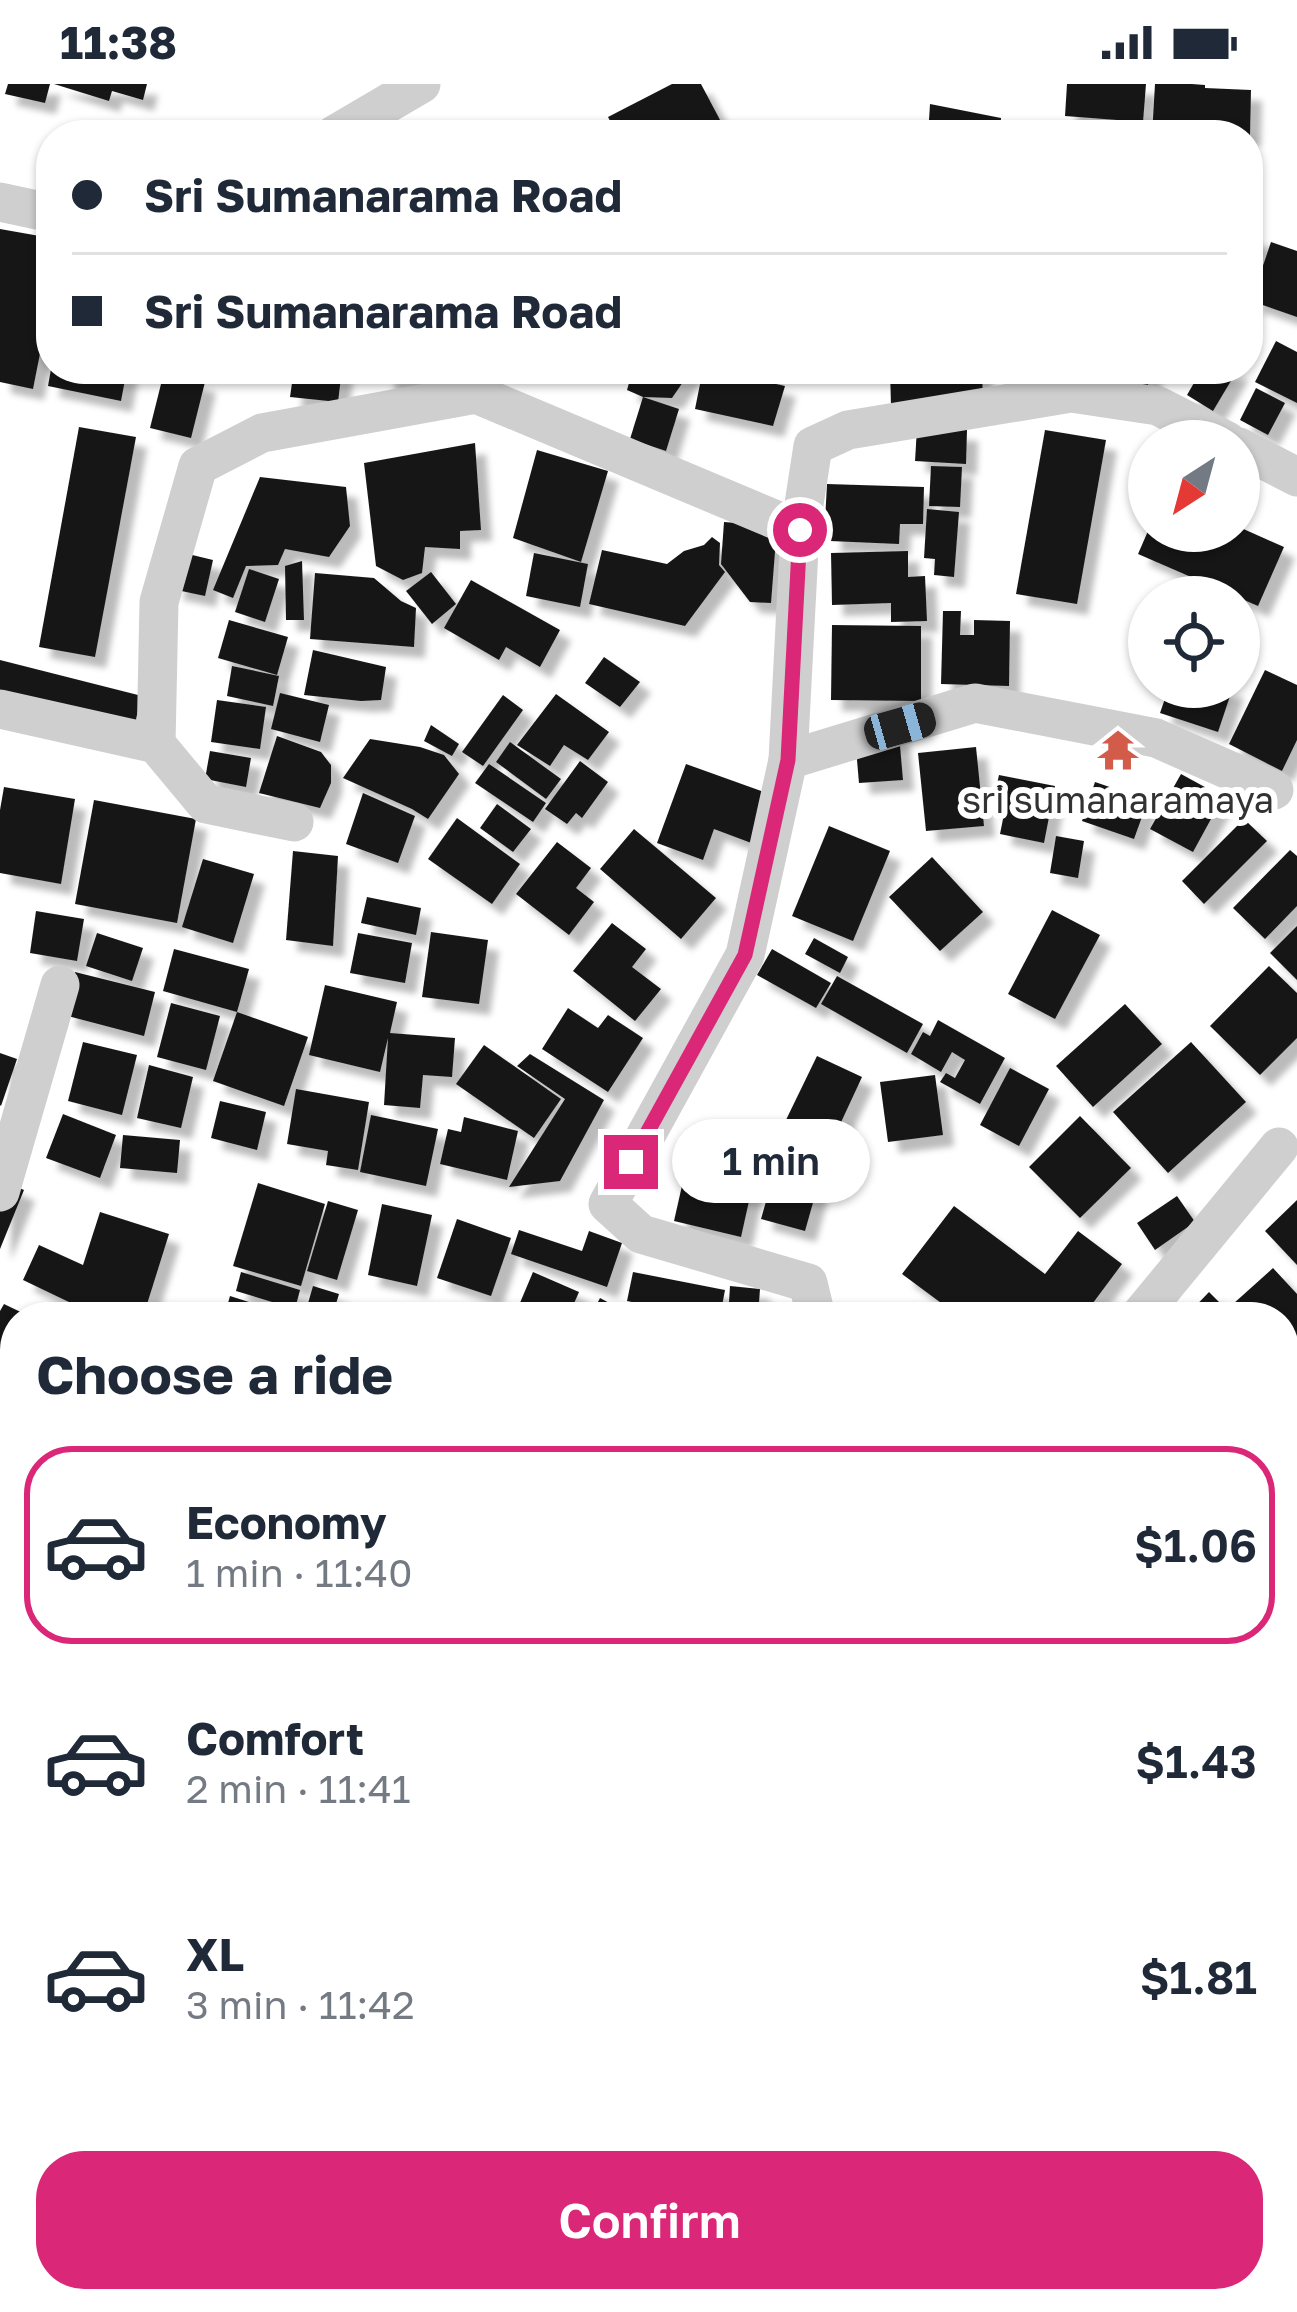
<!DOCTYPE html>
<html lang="en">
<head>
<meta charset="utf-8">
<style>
  :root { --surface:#fff; --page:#f2f2f3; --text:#1f2937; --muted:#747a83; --line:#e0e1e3; --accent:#db2777 }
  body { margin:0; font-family:"Golos Text",sans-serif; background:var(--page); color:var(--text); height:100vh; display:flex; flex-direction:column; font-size:45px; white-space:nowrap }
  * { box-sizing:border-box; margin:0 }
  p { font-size:39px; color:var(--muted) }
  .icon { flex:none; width:66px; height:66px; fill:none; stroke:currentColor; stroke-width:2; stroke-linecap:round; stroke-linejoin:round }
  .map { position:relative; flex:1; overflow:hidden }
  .side { position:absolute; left:0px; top:1218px; width:1299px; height:1011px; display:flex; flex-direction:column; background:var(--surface); border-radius:48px 48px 0 0; box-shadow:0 3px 9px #0004 }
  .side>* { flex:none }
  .top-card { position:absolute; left:36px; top:36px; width:1227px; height:264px; border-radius:48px; box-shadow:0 3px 9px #0004; display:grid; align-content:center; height:264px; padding:0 36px; background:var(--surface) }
  .needle { width:78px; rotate:216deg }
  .tools { position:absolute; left:1128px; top:336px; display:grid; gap:24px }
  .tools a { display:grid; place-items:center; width:132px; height:132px; border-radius:50%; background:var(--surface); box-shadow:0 3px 9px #0004; font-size:60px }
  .end { position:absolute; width:54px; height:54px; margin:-27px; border:15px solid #db2777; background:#fff; box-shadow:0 0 0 6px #fff }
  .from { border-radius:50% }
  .bubble { position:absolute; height:84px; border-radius:42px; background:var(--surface); box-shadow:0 3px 9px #0004; font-size:39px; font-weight:600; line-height:84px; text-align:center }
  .car { position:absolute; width:36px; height:72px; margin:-36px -18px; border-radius:15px; box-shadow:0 0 9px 3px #0007; background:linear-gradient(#222 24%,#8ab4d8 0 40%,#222 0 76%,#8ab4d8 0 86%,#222 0) }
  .top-card b { display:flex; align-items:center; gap:42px; height:114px; font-size:45px }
  .top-card b+b { border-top:3px solid var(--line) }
  .top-card i { width:30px; height:30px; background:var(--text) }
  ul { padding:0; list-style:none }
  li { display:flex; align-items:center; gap:36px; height:198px; margin:0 24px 18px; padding:0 12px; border:6px solid transparent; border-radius:48px }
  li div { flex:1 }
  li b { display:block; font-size:45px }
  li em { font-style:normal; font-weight:600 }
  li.current { border-color:var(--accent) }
  li>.icon { width:108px; height:108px; stroke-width:1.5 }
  h2 { padding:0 36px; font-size:54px; line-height:144px }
  .cta { display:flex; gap:24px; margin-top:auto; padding:24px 36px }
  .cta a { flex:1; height:138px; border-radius:48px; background:var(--accent); color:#fff; font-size:48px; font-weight:600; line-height:138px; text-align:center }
  .status { display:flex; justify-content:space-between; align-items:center; height:84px; padding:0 60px; background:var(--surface); direction:ltr }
  .status svg { height:33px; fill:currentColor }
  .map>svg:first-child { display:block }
  .building { fill:#191919; filter:url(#shadow) }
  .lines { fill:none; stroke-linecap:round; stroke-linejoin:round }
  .street { stroke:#cfcfcf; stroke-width:39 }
  .secondary { stroke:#bcbcbc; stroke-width:54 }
  .route { stroke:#db2777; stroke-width:15 }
  .labels { text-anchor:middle; stroke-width:12; stroke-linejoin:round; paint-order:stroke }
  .poi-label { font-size:36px; fill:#323232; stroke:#fff }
</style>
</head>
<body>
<div class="status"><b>11:38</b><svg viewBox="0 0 49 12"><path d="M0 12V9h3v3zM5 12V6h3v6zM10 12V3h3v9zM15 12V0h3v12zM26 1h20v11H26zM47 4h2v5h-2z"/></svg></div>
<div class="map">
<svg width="1297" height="2228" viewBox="0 0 1297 2228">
  <defs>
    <filter id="shadow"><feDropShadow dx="11" dy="11" stdDeviation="3" flood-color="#0004"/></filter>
  </defs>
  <rect width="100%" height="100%" fill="#fff"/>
  <g class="building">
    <path d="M8,0H50L45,19L5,10Z"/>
    <path d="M54,0H147L143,16L112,7L109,17Z"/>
    <path d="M672,0H701L728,51H617L608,33Z"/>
    <path d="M1067,0H1146L1143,38L1065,32Z"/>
    <path d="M1155,0H1192L1205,1V4L1251,6L1250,51H1152Z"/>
    <path d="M930,20L1001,34L1000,51H928Z"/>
    <path d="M0,145L51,154V214L33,305L0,298Z"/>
    <path d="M1248,151L1260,153L1250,208H1248Z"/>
    <path d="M1271,158L1297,167V233L1251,217Z"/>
    <path d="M1276,257L1297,268V319L1255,298Z"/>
    <path d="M51,285H127L121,317L48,302Z"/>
    <path d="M294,285H342L338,318L290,313Z"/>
    <path d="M384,285H464L462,302L383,296Z"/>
    <path d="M633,285H692L672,314L643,313L627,306Z"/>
    <path d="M703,285H770L767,298L785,302L773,342L695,325Z"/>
    <path d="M890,285H982L983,319L891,322Z"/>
    <path d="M1109,285H1152L1146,309L1106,299Z"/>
    <path d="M1202,285H1238L1213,327L1187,311Z"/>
    <path d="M164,288L205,298L191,354L150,344Z"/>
    <path d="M1256,304L1285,319L1268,351L1240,336Z"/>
    <path d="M643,313L679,325L666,367L630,355Z"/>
    <path d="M79,343L136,353L95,573L39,563Z"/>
    <path d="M917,344L967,346L966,380L915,377Z"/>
    <path d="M1045,346L1106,356L1077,520L1016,510Z"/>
    <path d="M475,359L481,446L460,447V465L425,463L422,489L403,496L376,482L364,379Z"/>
    <path d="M537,366L608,387L581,478L513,454Z"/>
    <path d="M931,382L962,383L960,423L929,422Z"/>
    <path d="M260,393L346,403L350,442L329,473L285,465L278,481L246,482L233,514L213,506Z"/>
    <path d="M827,400L924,403L923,440H900L899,460L830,457L831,437H825Z"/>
    <path d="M927,425L959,428L954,493L934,491L935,475L924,474Z"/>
    <path d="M724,438L777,442L771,519L750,518L721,480Z"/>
    <path d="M1239,443L1284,463L1258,522L1138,470L1148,447H1239Z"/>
    <path d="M712,453L720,459L719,481L725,488L685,542L589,520L602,466L667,480L684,467L704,461Z"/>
    <path d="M908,467V493L925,492L927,537L891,538V519L832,521L831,469Z"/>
    <path d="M180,468L213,476L205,512L172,505Z"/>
    <path d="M534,469L588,480L580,523L526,512Z"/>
    <path d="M302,477L304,536H286L285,482Z"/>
    <path d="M249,485L279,495L265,538L235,528Z"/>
    <path d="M431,488L456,520L432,540L406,507Z"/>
    <path d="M315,489L374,494L401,517L416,524L414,563L310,555Z"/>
    <path d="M471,496L560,546L540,583L506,563L499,576L444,544Z"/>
    <path d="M943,527H961L960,551H974V536L1010,537L1009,602L941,600Z"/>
    <path d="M229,536L288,553L277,591L218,574Z"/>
    <path d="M832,541L921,542V617L831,616Z"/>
    <path d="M313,566L386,583L381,616L361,617L304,611Z"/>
    <path d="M604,573L640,598L620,623L585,599Z"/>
    <path d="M0,576L142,612L133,646L0,612Z"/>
    <path d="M232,582L279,592L273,622L227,612Z"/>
    <path d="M1265,586L1297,601V656L1282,687L1229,660Z"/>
    <path d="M1169,603H1233L1218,648L1160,629Z"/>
    <path d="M280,609L329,621L320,658L271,645Z"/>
    <path d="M556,610L609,648L588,676L564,661L550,682L517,661Z"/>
    <path d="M503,611L523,626L483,682L462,668Z"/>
    <path d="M217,616L266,623L260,665L211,658Z"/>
    <path d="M431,641L459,660L452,672L424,657Z"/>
    <path d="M899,650L903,696L859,699L855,653Z"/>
    <path d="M277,652L321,668L331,681V699L320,724L259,709Z"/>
    <path d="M370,655L420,663L444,671L459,690L428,735L412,725L343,694Z"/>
    <path d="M510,658L561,695L546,715L496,678Z"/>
    <path d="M976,663L984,742L926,747L918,669Z"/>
    <path d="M210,667L251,674L246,703L205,695Z"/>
    <path d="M580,677L608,698L582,734L576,729L567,740L545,725Z"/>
    <path d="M489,680L546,719L533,738L475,699Z"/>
    <path d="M686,680L772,711L754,760L714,745L703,776L657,759Z"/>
    <path d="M1181,690L1223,713L1193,768L1150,745Z"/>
    <path d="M999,691L1055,702L1044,759L1000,750L1005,725L992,723Z"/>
    <path d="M1095,698L1148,716L1134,755L1082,737Z"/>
    <path d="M4,703L75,715L61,800L0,789V726Z"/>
    <path d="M363,709L415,732L398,779L346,760Z"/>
    <path d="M94,716L196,735L177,839L75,820Z"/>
    <path d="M497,720L531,745L513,768L480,744Z"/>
    <path d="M457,734L520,780L492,820L428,775Z"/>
    <path d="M1244,735L1267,757L1204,820L1182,797Z"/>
    <path d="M829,742L890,767L853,857L792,832Z"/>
    <path d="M634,745L716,814L681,855L600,785Z"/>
    <path d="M1056,752L1084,757L1078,794L1050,789Z"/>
    <path d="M557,758L591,784L576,804L594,818L569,851L516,810Z"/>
    <path d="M1290,766L1297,772V822L1265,855L1233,824Z"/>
    <path d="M293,767L338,772L333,862L286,856Z"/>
    <path d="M932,773L983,828L940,867L889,813Z"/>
    <path d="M203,775L254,790L233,859L182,843Z"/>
    <path d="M367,813L421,824L416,851L361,839Z"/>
    <path d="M1052,826L1100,851L1055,935L1008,910Z"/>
    <path d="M36,827L84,835L77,877L30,869Z"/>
    <path d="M612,839L646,865L632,883L661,905L635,937L573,887Z"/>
    <path d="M1297,842V896L1270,869Z"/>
    <path d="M431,848L488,856L479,920L422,913Z"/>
    <path d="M97,849L143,864L132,897L86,882Z"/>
    <path d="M358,849L412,859L405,899L350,889Z"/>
    <path d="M814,854L848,873L840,889L805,870Z"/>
    <path d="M174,865L249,885L237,928L163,907Z"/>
    <path d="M772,865L831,899L816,924L757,891Z"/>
    <path d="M1269,882L1297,909V954L1260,991L1210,942Z"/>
    <path d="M75,888L155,908L144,952L64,931Z"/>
    <path d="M837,892L923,940L907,969L821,920Z"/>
    <path d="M325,901L397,918L390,949L455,954L452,993L423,991L420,1024L384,1021L388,954L380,988L309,971Z"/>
    <path d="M171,919L220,932L206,986L157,973Z"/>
    <path d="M1125,920L1162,960L1093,1023L1056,982Z"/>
    <path d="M568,924L598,944L608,931L643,954L608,1008L542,965Z"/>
    <path d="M237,928L308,953L284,1022L213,997Z"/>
    <path d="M938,936L1005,974L980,1020L940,998L946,989L955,994L965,976L952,968L941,988L911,970L923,948L930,952Z"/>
    <path d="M83,958L137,971L122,1031L68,1017Z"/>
    <path d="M1191,958L1246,1018L1168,1089L1113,1028Z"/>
    <path d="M484,961L561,1015L534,1054L456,1000Z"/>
    <path d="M0,969L17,975L1,1022L0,1021Z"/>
    <path d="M530,970L604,1016L560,1097L509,1103L565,1015L517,982Z"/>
    <path d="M817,972L862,993L830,1062L784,1040Z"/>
    <path d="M149,981L193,993L181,1044L137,1034Z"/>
    <path d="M1010,984L1049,1005L1019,1062L980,1041Z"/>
    <path d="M935,991L943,1051L888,1058L880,998Z"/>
    <path d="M296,1005L369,1018L358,1086L326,1081L328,1067L287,1060Z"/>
    <path d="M220,1017L266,1028L257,1066L211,1054Z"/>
    <path d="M63,1030L116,1051L100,1094L46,1074Z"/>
    <path d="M371,1031L438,1045L426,1102L360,1088Z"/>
    <path d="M1080,1032L1131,1084L1080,1134L1029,1083Z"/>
    <path d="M464,1033L518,1047L507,1096L440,1080L448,1045L461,1048Z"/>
    <path d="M123,1051L180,1056L177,1089L120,1084Z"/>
    <path d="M688,1075L755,1090L741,1153L674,1137Z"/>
    <path d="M774,1089L818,1101L805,1147L761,1135Z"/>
    <path d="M0,1096L24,1106L0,1165Z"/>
    <path d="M258,1099L325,1120L301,1202L233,1182Z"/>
    <path d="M1177,1112L1195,1138L1155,1166L1137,1139Z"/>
    <path d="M1297,1116V1181L1265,1147Z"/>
    <path d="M328,1117L358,1126L337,1196L307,1187Z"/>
    <path d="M382,1120L432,1131L417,1202L368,1191Z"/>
    <path d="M954,1122L1045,1190L1078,1147L1122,1180L1087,1227L1079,1221L1070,1233H960L902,1190Z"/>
    <path d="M100,1128L169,1150L143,1233H67L71,1219L23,1196L39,1161L83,1181Z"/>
    <path d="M457,1135L511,1154L491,1212L437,1194Z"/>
    <path d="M519,1146L582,1167L589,1147L622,1159L607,1203L511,1170Z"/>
    <path d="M1273,1184L1297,1210V1291L1284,1277V1233H1244L1233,1220Z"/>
    <path d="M241,1188L300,1206L295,1225L236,1207Z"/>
    <path d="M533,1188L579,1208L568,1233H514Z"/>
    <path d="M633,1188L725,1206L720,1233H700L627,1217Z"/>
    <path d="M313,1202L339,1210L332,1233H304Z"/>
    <path d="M730,1202L760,1205L758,1233H728Z"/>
    <path d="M1209,1208L1234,1233H1185Z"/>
    <path d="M230,1212L294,1232V1233H224Z"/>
    <path d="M600,1214L628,1229L626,1233H590Z"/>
    <path d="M4,1220L31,1233H15V1272L0,1265V1227Z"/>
    <path d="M1284,1298L1297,1310V1339L1284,1353Z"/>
    <path d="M1284,1369L1297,1373V1427L1284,1423Z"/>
    <path d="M0,1513L15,1520V1588L0,1581Z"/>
    <path d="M0,1591L15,1597V1676L0,1669Z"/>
    <path d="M1296,1596L1297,1597V1666L1284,1662V1637Z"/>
    <path d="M1284,1710L1297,1713V1784L1284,1781Z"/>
    <path d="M0,1737L9,1738L6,1786L0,1785Z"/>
    <path d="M1284,1829L1297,1831V1865L1284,1863Z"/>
    <path d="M3,1849L15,1851V1916L0,1913V1869Z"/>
    <path d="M0,1928L15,1929V1995L0,1993Z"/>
    <path d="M1284,2016L1297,2019V2050L1284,2047Z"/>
    <path d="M0,2045L15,2051V2078L4,2103L0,2101Z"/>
    <path d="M1288,2056L1297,2058V2123L1284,2121V2078Z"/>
    <path d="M296,2214H383L382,2228H295Z"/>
    <path d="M426,2214H465L464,2228H425Z"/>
    <path d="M667,2216L705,2218V2228H666Z"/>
  </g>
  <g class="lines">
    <g class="street">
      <path d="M334,51L421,0"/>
      <path d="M0,118L51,129"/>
      <path d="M1239,363L1297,393"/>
      <path d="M800,446L788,676L745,871L608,1120L641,1150L808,1199L814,1224L806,1233"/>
      <path d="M0,625L156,660L159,518L198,382L262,349L476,310L800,446L813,362L848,346L1071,309L1158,322L1227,357"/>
      <path d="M156,660L206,720L294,738"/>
      <path d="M788,676L975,619L1156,654L1274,706"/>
      <path d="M0,1108L60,901"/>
      <path d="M1139,1233L1279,1063"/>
      <path d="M1284,1543L1297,1491"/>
      <path d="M0,2177L15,2176"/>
    </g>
    <g class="secondary">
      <path d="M0,1316L15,1320"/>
      <path d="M1284,1792L1297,1794"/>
    </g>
  </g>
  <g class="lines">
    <path class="route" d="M631,1078L745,871L788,676L800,446"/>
  </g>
  <defs>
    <g id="temple-bare" transform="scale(3.24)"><path d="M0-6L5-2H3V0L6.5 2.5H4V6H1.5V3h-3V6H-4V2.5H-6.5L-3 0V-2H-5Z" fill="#d35b49" stroke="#fff" stroke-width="2.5" paint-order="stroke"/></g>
  </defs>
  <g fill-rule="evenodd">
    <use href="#temple-bare" x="1118" y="666"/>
  </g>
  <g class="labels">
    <g class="poi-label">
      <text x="1118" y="729">sri sumanaramaya</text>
    </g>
  </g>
</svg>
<div class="tools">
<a><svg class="needle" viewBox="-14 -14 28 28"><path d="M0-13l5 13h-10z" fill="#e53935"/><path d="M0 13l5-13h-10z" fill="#747a83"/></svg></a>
<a><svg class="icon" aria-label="locate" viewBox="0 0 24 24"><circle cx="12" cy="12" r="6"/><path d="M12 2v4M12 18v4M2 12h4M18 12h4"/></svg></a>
</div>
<i class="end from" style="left:800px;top:446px"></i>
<i class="end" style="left:631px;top:1078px"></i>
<div class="bubble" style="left:672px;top:1035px;width:198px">1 min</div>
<i class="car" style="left:900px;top:642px;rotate:74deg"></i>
<div class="top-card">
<b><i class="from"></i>Sri Sumanarama Road</b>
<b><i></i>Sri Sumanarama Road</b>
</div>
<section class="side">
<h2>Choose a ride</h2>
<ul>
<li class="current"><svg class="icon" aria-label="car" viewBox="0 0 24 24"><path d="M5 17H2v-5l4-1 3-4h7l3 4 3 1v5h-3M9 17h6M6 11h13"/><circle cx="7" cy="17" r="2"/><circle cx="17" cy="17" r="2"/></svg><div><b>Economy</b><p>1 min · 11:40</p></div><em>$1.06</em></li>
<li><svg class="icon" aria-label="car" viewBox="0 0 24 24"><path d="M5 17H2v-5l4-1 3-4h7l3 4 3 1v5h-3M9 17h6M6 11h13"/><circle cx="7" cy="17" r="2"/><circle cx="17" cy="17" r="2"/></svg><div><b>Comfort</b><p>2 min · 11:41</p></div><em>$1.43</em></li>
<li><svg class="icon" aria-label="car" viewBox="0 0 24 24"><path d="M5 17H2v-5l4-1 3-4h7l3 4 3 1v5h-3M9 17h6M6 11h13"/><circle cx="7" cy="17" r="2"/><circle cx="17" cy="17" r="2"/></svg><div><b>XL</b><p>3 min · 11:42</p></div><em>$1.81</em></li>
</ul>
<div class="cta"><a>Confirm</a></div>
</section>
</div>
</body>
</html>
